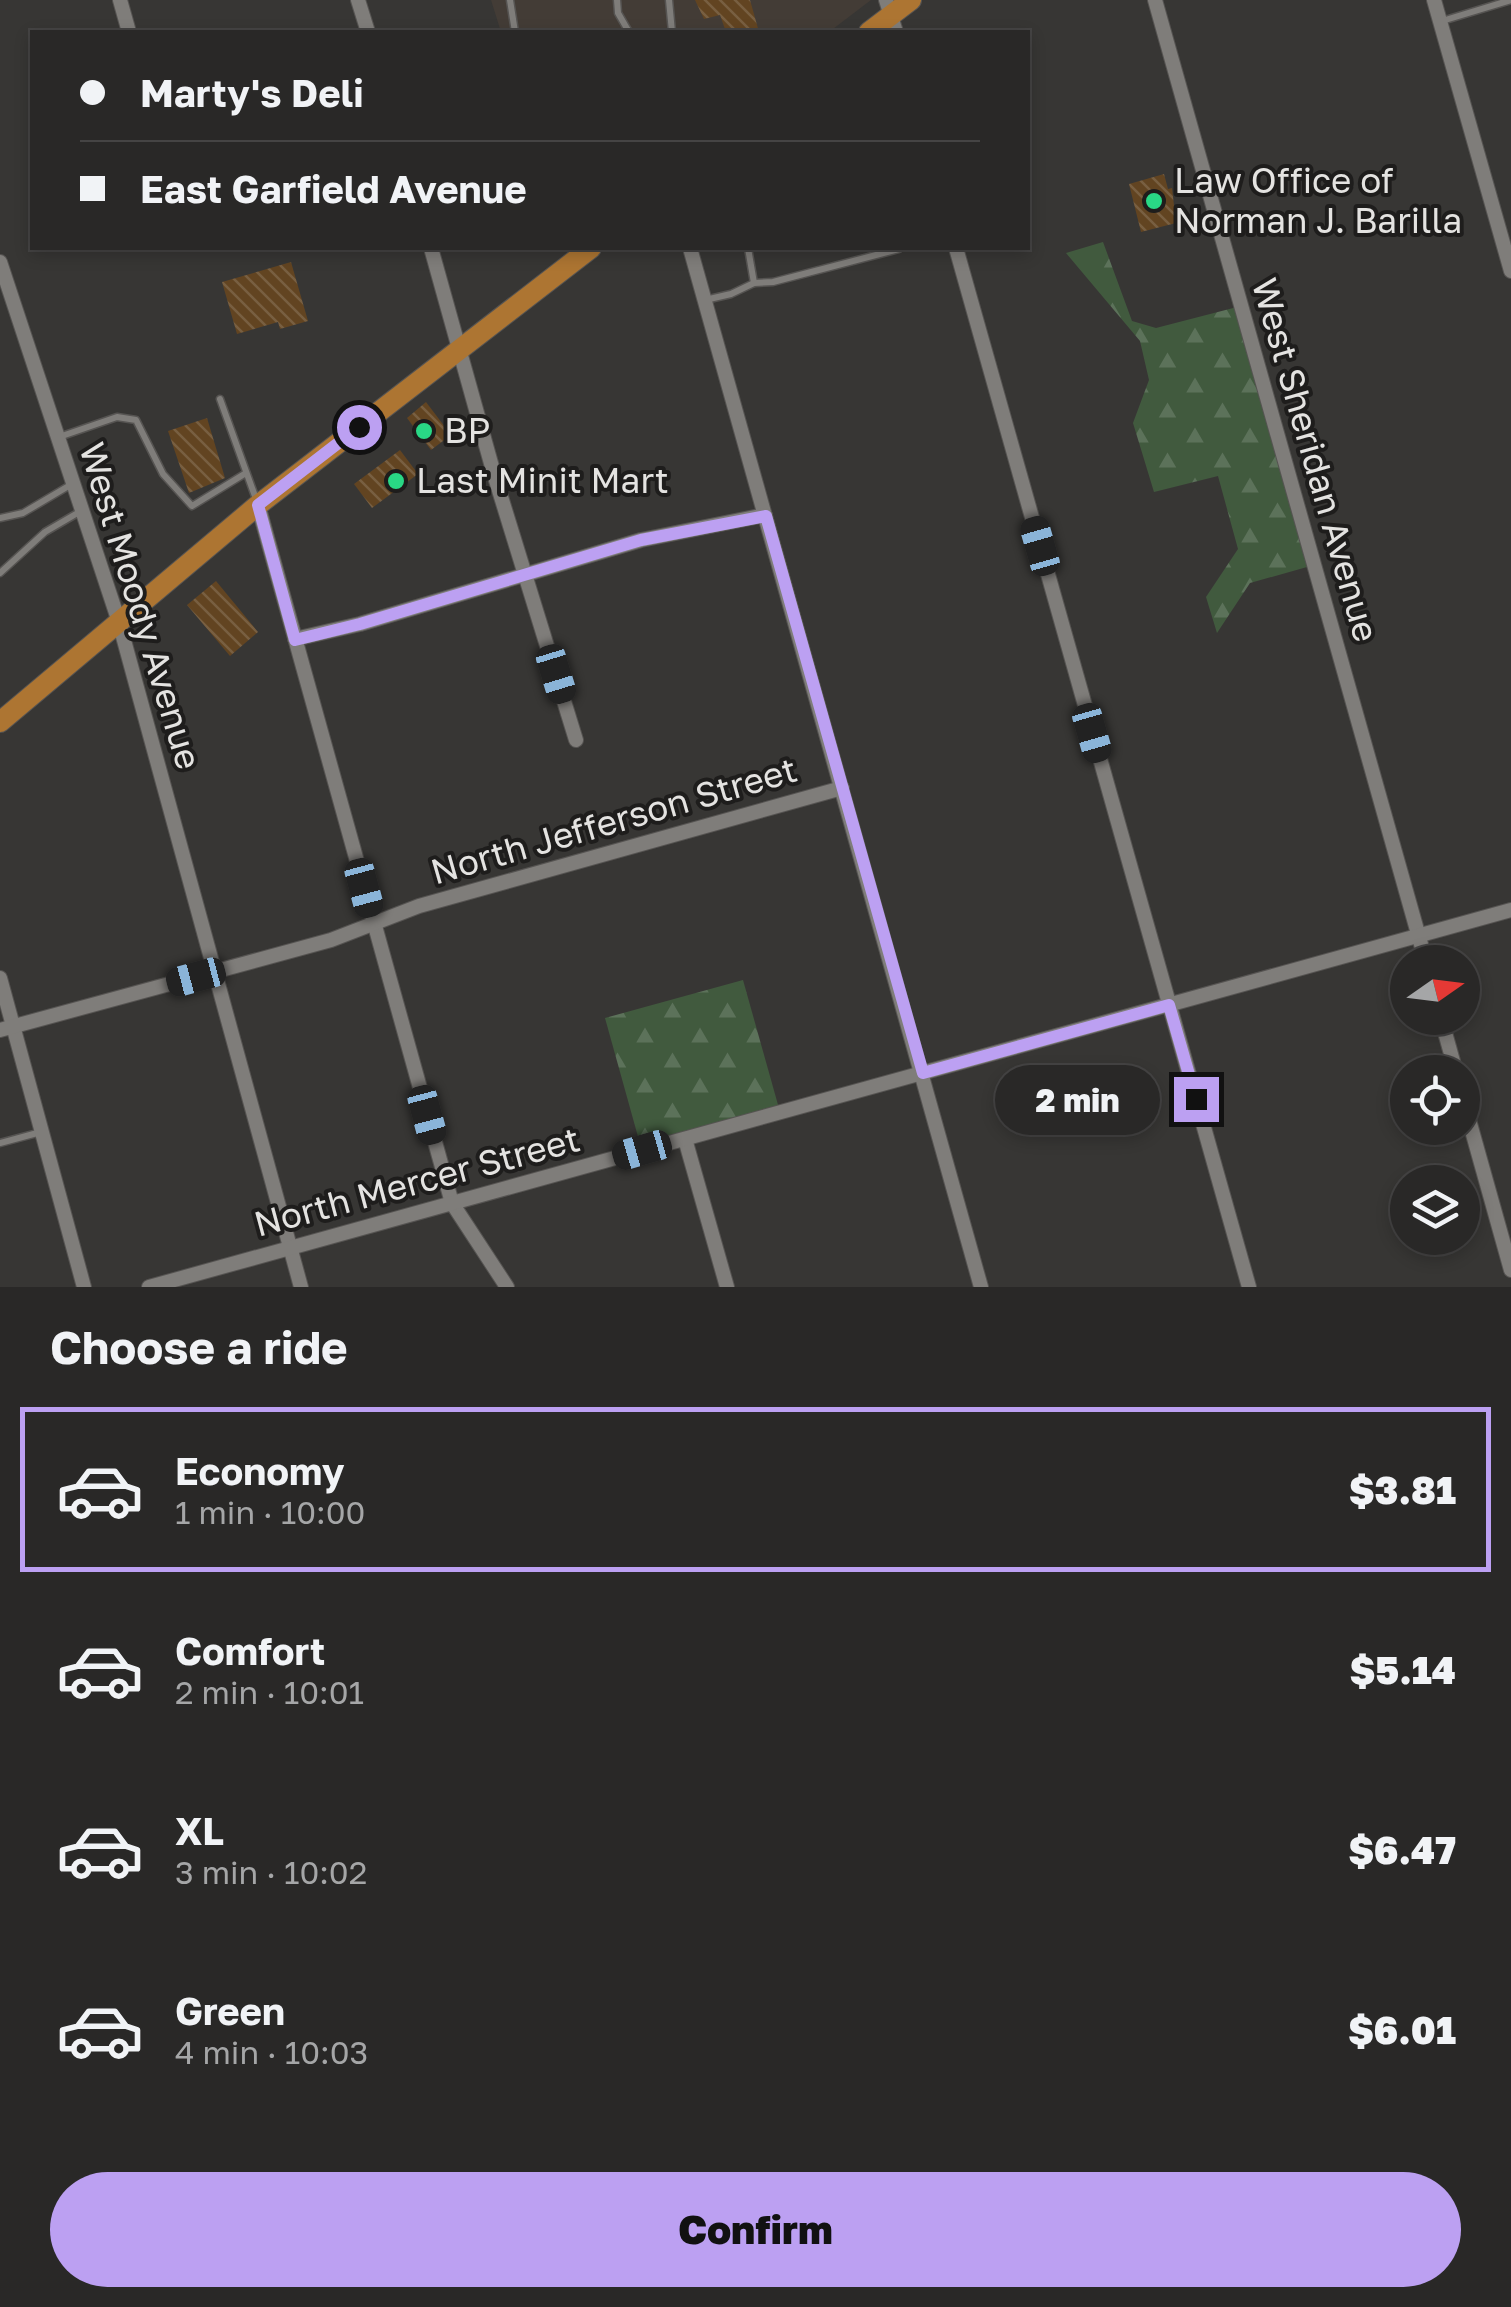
<!DOCTYPE html>
<html lang="en">
<head>
<meta charset="utf-8">
<style>
  :root { --surface:#292827; --page:#353433; --text:#f1f3f6; --muted:#a5a6a7; --line:#454444; --accent:#bca0f2 }
  body { margin:0; font-family:"Golos Text",sans-serif; background:var(--page); color:var(--text); height:100vh; display:flex; flex-direction:column; font-size:38px; white-space:nowrap }
  * { box-sizing:border-box; margin:0 }
  p { font-size:32px; color:var(--muted) }
  .icon { flex:none; width:55px; height:55px; fill:none; stroke:currentColor; stroke-width:2; stroke-linecap:round; stroke-linejoin:round }
  .map { position:relative; height:1287px; overflow:hidden }
  .details { display:flex; flex-direction:column; background:var(--surface); flex:1 }
  .details>* { flex:none }
  .hud { position:absolute; left:30px; top:30px; width:1000px; height:220px; border-radius:0px; box-shadow:0 5px 15px #0003,0 0 0 2px var(--line); display:grid; align-content:center; height:220px; padding:0 50px; background:var(--surface) }
  .needle { width:65px; rotate:76deg }
  .tools { position:absolute; left:1390px; top:945px; display:grid; gap:20px }
  .tools a { display:grid; place-items:center; width:90px; height:90px; border-radius:50%; background:var(--surface); box-shadow:0 5px 15px #0003,0 0 0 2px var(--line); font-size:50px }
  .end { position:absolute; width:45px; height:45px; margin:-22px; border:12px solid #bca0f2; background:#111; box-shadow:0 0 0 5px #111 }
  .from { border-radius:50% }
  .bubble { position:absolute; height:70px; border-radius:35px; background:var(--surface); box-shadow:0 5px 15px #0003,0 0 0 2px var(--line); font-size:32px; font-weight:800; line-height:70px; text-align:center }
  .car { position:absolute; width:30px; height:60px; margin:-30px -15px; border-radius:12px; box-shadow:0 0 8px 2px #0007; background:linear-gradient(#222 24%,#8ab4d8 0 40%,#222 0 76%,#8ab4d8 0 86%,#222 0) }
  .hud b { display:flex; align-items:center; gap:35px; height:95px; font-size:38px }
  .hud b+b { border-top:2px solid var(--line) }
  .hud i { width:25px; height:25px; background:var(--text) }
  ul { padding:0; list-style:none }
  li { display:flex; align-items:center; gap:30px; height:165px; margin:0 20px 15px; padding:0 30px; border:5px solid transparent; border-radius:0px }
  li div { flex:1 }
  li b { display:block; font-size:38px }
  li em { font-style:normal; font-weight:800 }
  li.selected { border-color:var(--accent) }
  li>.icon { width:90px; height:90px; stroke-width:1.5 }
  h2 { padding:0 50px; font-size:45px; line-height:120px }
  .action { display:flex; gap:20px; margin-top:auto; padding:20px 50px }
  .action a { flex:1; height:115px; border-radius:60px; background:var(--accent); color:#111; font-size:40px; font-weight:800; line-height:115px; text-align:center }
  .map>svg:first-child { display:block }
  .built { fill:#433c36 }
  .forest { fill:url(#forest-firs) }
  .building { fill:url(#building-back-hatch) }
  .lines { fill:none; stroke-linecap:round; stroke-linejoin:round }
  .lane-casing { stroke:#565452; stroke-width:9 }
  .street-casing { stroke:#565452; stroke-width:16 }
  .primary-casing { stroke:#565452; stroke-width:22 }
  .lane { stroke:#7f7d7a; stroke-width:6 }
  .street { stroke:#7f7d7a; stroke-width:14 }
  .primary { stroke:#ad7532; stroke-width:20 }
  .route { stroke:#bca0f2; stroke-width:12 }
  .poi-dot { fill:#29d885; stroke:#1e1d1c; stroke-width:4 }
  .labels { text-anchor:middle; stroke-width:8; stroke-linejoin:round; paint-order:stroke }
  .poi-label { font-size:35px; fill:#e4e3e1; stroke:#1e1d1c; text-anchor:start }
  .street-label { font-size:35px; fill:#e4e3e1; stroke:#1e1d1c }
</style>
</head>
<body>
<div class="map">
<svg width="1511" height="1287" viewBox="0 0 1511 1287">
  <defs>
    <pattern id="forest-firs" width="22" height="20" patternUnits="userSpaceOnUse" patternTransform="scale(2.5)"><rect width="22" height="20" fill="#415a3e"/><path d="M5 1l3.5 6h-7zM16 11l3.5 6h-7z" fill="#5c725a"/></pattern>
    <pattern id="building-back-hatch" width="6" height="6" patternUnits="userSpaceOnUse" patternTransform="scale(2.5)"><rect width="6" height="6" fill="#624421"/><path d="M-1 5l2 2M0 0l6 6M5-1l2 2" fill="none" stroke="#785f41"/></pattern>
  </defs>
  <rect width="100%" height="100%" fill="#373634"/>
  <path class="built" d="M491,0H871L829,32H501Z"/>
  <g class="forest">
    <path d="M1103,242L1132,321L1156,328L1241,306L1314,565L1250,583L1217,633L1206,597L1238,549L1218,476L1154,492L1133,423L1149,380L1140,341L1066,253Z"/>
    <path d="M743,980L780,1112L642,1151L605,1018Z"/>
  </g>
  <g class="building">
    <path d="M695,0H750L759,32H726L720,15L704,19Z"/>
    <path d="M1164,174L1168,189L1172,188L1176,223L1141,232L1129,184Z"/>
    <path d="M291,262L308,321L280,329L278,322L237,334L222,282Z"/>
    <path d="M426,402L451,435L431,450L407,418Z"/>
    <path d="M207,418L225,478L189,493L168,431Z"/>
    <path d="M400,450L418,474L372,508L354,484Z"/>
    <path d="M216,581L258,632L230,656L187,605Z"/>
  </g>
  <g class="lines">
    <g class="lane-casing">
      <g id="lane">
        <path d="M510,0L515,32"/>
        <path d="M617,0L618,13L629,32"/>
        <path d="M669,0L672,32"/>
        <path d="M1442,21L1511,0"/>
        <path d="M754,283L773,282L899,249"/>
        <path d="M705,300L731,294L754,283L748,248"/>
        <path d="M220,399L256,499"/>
        <path d="M59,437L117,417L136,420L163,474L192,506L246,473"/>
        <path d="M0,518L23,513L72,484"/>
        <path d="M0,573L45,532L81,511"/>
        <path d="M0,1143L41,1132"/>
      </g>
    </g>
    <g class="street-casing">
      <g id="street">
        <path d="M120,0L129,32"/>
        <path d="M358,0L368,32"/>
        <path d="M886,0L896,32"/>
        <path d="M1155,0L1426,962"/>
        <path d="M1434,0L1511,271"/>
        <path d="M431,248L494,474L576,740"/>
        <path d="M690,248L981,1287"/>
        <path d="M956,248L1249,1287"/>
        <path d="M0,262L119,622L301,1287"/>
        <path d="M258,505L452,1203L507,1287"/>
        <path d="M295,639L360,624L641,540L765,515"/>
        <path d="M0,978L84,1287"/>
        <path d="M1441,1018L1456,1072"/>
        <path d="M0,1030L331,940L419,906L842,788"/>
        <path d="M1462,1095L1511,1270"/>
        <path d="M685,1139L727,1287"/>
        <path d="M149,1287L1511,910"/>
      </g>
    </g>
    <g class="primary-casing">
      <g id="primary">
        <path d="M869,32L911,0"/>
        <path d="M0,722L258,505L591,248"/>
      </g>
    </g>
    <use href="#lane" class="lane"/>
    <use href="#street" class="street"/>
    <use href="#primary" class="primary"/>
  </g>
  <g class="lines">
    <path class="route" d="M359,427L258,505L295,640L360,624L641,540L766,516L923,1073L1169,1005L1196,1099"/>
  </g>
  <g class="poi-dot">
    <circle cx="1154" cy="201" r="10"/>
    <circle cx="424" cy="431" r="10"/>
    <circle cx="396" cy="481" r="10"/>
  </g>
  <g class="labels">
    <g class="poi-label">
      <text x="1174" y="193">Law Office of<tspan x="1174" dy="40">Norman J. Barilla</tspan></text>
      <text x="444" y="443">BP</text>
      <text x="416" y="493">Last Minit Mart</text>
    </g>
    <g class="street-label">
      <text transform="translate(1315 460) rotate(74)" y="12">West Sheridan Avenue</text>
      <text transform="translate(140 606) rotate(73)" y="12">West Moody Avenue</text>
      <text transform="translate(614 821) rotate(-16)" y="12">North Jefferson Street</text>
      <text transform="translate(417 1182) rotate(-15)" y="12">North Mercer Street</text>
    </g>
  </g>
</svg>
<div class="tools">
<a><svg class="needle" viewBox="-14 -14 28 28"><path d="M0-13l5 13h-10z" fill="#e53935"/><path d="M0 13l5-13h-10z" fill="#a5a6a7"/></svg></a>
<a><svg class="icon" aria-label="locate" viewBox="0 0 24 24"><circle cx="12" cy="12" r="6"/><path d="M12 2v4M12 18v4M2 12h4M18 12h4"/></svg></a>
<a><svg class="icon" aria-label="layers" viewBox="0 0 24 24"><path d="M12 4l9 5-9 5-9-5zM3 14l9 5 9-5"/></svg></a>
</div>
<i class="end from" style="left:359px;top:427px"></i>
<i class="end" style="left:1196px;top:1099px"></i>
<div class="bubble" style="left:995px;top:1065px;width:165px">2 min</div>
<i class="car" style="left:1040px;top:546px;rotate:344deg"></i>
<i class="car" style="left:556px;top:674px;rotate:163deg"></i>
<i class="car" style="left:1092px;top:733px;rotate:164deg"></i>
<i class="car" style="left:364px;top:888px;rotate:165deg"></i>
<i class="car" style="left:196px;top:977px;rotate:255deg"></i>
<i class="car" style="left:427px;top:1115px;rotate:165deg"></i>
<i class="car" style="left:642px;top:1150px;rotate:254deg"></i>
<div class="hud">
<b><i class="from"></i>Marty's Deli</b>
<b><i></i>East Garfield Avenue</b>
</div>
</div>
<section class="details">
<h2>Choose a ride</h2>
<ul>
<li class="selected"><svg class="icon" aria-label="car" viewBox="0 0 24 24"><path d="M5 17H2v-5l4-1 3-4h7l3 4 3 1v5h-3M9 17h6M6 11h13"/><circle cx="7" cy="17" r="2"/><circle cx="17" cy="17" r="2"/></svg><div><b>Economy</b><p>1 min · 10:00</p></div><em>$3.81</em></li>
<li><svg class="icon" aria-label="car" viewBox="0 0 24 24"><path d="M5 17H2v-5l4-1 3-4h7l3 4 3 1v5h-3M9 17h6M6 11h13"/><circle cx="7" cy="17" r="2"/><circle cx="17" cy="17" r="2"/></svg><div><b>Comfort</b><p>2 min · 10:01</p></div><em>$5.14</em></li>
<li><svg class="icon" aria-label="car" viewBox="0 0 24 24"><path d="M5 17H2v-5l4-1 3-4h7l3 4 3 1v5h-3M9 17h6M6 11h13"/><circle cx="7" cy="17" r="2"/><circle cx="17" cy="17" r="2"/></svg><div><b>XL</b><p>3 min · 10:02</p></div><em>$6.47</em></li>
<li><svg class="icon" aria-label="car" viewBox="0 0 24 24"><path d="M5 17H2v-5l4-1 3-4h7l3 4 3 1v5h-3M9 17h6M6 11h13"/><circle cx="7" cy="17" r="2"/><circle cx="17" cy="17" r="2"/></svg><div><b>Green</b><p>4 min · 10:03</p></div><em>$6.01</em></li>
</ul>
<div class="action"><a>Confirm</a></div>
</section>
</body>
</html>
